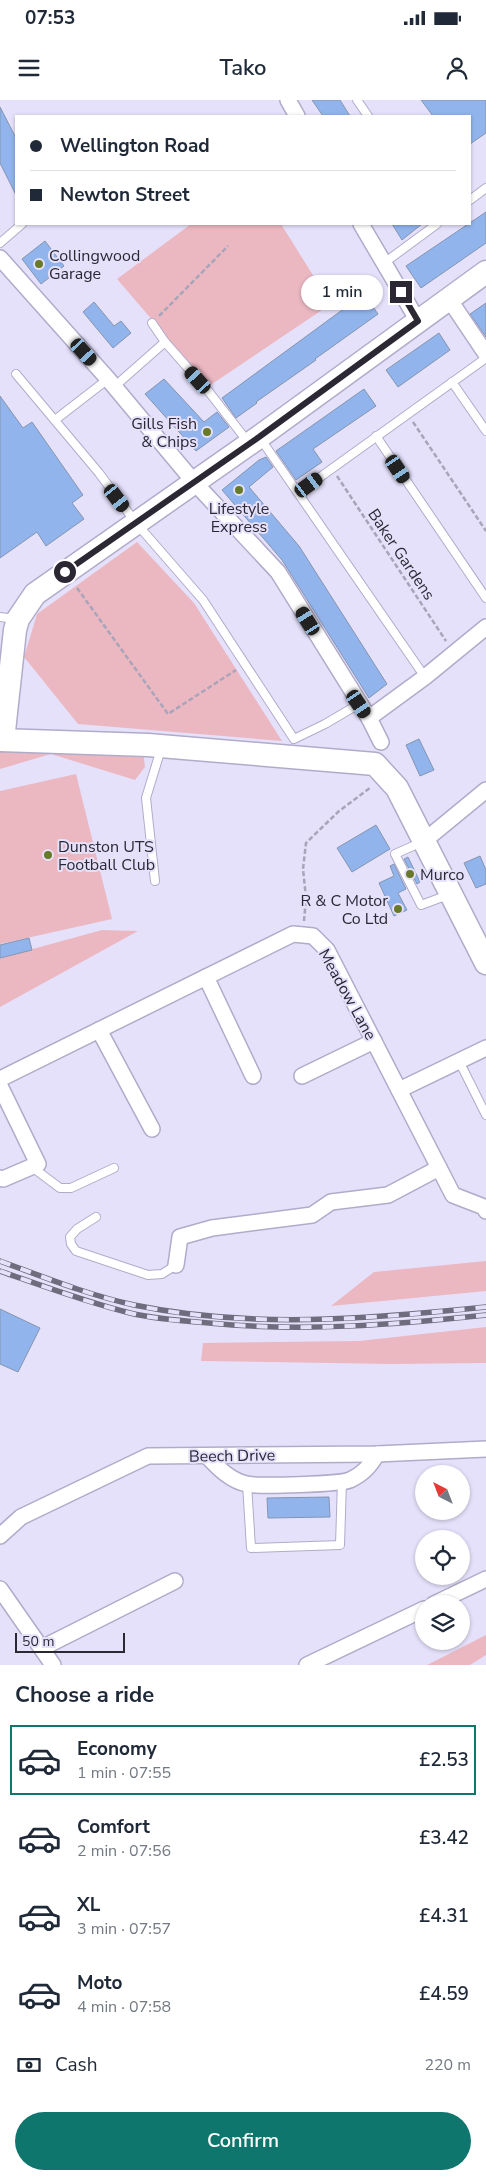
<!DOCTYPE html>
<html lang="en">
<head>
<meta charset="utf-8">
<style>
  :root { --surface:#fff; --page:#f2f2f3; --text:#1f2937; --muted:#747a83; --line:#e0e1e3; --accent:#0f766e }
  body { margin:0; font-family:"Nunito Sans",sans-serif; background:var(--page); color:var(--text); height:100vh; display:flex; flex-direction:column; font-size:19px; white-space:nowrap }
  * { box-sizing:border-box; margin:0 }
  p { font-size:16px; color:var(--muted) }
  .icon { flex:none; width:28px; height:28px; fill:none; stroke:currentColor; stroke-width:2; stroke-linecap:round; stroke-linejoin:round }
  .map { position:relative; height:1565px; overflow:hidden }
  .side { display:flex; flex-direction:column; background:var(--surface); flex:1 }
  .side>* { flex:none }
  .top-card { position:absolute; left:15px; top:15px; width:456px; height:110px; border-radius:0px; box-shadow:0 1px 4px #0004; display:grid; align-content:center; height:110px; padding:0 15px; background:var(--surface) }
  .needle { width:32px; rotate:318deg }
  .controls { position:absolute; left:415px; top:1365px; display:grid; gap:10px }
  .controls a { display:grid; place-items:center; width:55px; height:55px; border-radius:50%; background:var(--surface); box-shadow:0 1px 4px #0004; font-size:25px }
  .scale { position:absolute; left:15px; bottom:12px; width:110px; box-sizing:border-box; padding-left:5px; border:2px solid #2b2834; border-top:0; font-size:14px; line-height:18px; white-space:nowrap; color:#2b2834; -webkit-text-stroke:4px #e6e1fb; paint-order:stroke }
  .end { position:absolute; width:22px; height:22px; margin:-11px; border:6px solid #2b2834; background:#fff; box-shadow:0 0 0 2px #fff }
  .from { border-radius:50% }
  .bubble { position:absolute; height:35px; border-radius:18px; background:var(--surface); box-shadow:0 1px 4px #0004; font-size:16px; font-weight:600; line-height:35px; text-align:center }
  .car { position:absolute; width:15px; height:30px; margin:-15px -8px; border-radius:6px; box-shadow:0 0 4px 1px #0007; background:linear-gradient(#222 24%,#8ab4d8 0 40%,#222 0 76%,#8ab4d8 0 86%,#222 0) }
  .top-card b { display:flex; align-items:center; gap:18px; height:48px; font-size:19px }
  .top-card b+b { border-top:1px solid var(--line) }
  .top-card i { width:12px; height:12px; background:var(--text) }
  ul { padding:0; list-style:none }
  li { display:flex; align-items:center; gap:15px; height:70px; margin:0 10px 8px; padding:0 5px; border:2px solid transparent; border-radius:0px }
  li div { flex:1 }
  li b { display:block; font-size:19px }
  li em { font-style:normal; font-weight:600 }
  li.on { border-color:var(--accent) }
  li>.icon { width:45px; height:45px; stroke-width:1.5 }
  h2 { padding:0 15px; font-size:22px; line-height:60px }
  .pay { display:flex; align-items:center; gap:12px; height:55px; padding:0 15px; font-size:19px }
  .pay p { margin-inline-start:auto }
  .cta { display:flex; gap:10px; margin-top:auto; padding:10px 15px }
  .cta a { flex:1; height:58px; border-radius:30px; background:var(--accent); color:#fff; font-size:20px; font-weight:600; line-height:58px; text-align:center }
  .status { display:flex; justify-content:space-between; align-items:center; height:35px; padding:0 25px; background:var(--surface); direction:ltr }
  .status svg { height:14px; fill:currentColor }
  header { display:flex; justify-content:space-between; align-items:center; height:65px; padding:0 15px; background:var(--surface); font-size:22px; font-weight:600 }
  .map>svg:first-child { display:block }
  .green { fill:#ebb8c2 }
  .building { fill:#91b4ec; stroke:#8495b0 }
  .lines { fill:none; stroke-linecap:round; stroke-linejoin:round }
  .lane-casing { stroke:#b1abca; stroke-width:10 }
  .street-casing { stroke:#b1abca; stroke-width:18 }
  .secondary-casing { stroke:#b1abca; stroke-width:25 }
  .path { stroke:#a8a4b9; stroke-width:2.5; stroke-dasharray:5 2.5; stroke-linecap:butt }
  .lane { stroke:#fff; stroke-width:8 }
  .street { stroke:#fff; stroke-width:15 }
  .secondary { stroke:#fff; stroke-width:22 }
  .rail-casing { stroke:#6f6c7d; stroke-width:5.5 }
  .rail { stroke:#e6e1fb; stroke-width:4; stroke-dasharray:11; stroke-linecap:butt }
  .route { stroke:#2b2834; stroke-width:6 }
  .poi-dot { fill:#687a29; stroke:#e6e1fb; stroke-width:2 }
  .labels { text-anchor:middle; stroke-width:4; stroke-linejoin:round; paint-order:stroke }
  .poi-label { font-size:16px; fill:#2b2834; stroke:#e6e1fb; text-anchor:start }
  .street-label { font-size:16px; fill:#2b2834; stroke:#e6e1fb }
</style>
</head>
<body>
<div class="status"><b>07:53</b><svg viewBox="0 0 49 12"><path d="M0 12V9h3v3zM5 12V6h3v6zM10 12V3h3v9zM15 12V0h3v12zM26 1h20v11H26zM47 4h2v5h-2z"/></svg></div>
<header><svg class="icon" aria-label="menu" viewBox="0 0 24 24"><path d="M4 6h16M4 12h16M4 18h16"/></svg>Tako<svg class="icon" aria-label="person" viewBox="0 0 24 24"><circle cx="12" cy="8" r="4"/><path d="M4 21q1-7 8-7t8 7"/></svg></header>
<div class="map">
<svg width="486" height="1565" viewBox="0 0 486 1565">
  <rect width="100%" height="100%" fill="#e6e1fb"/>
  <g class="green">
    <path d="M191,124H281L331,204L209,286L117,179Z"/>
    <path d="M137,442L194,503L282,641L78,624L24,557L37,514Z"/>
    <path d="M52,646L143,650L145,667L135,680L51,654L0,669V652Z"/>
    <path d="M76,674L112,819L0,844V691Z"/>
    <path d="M102,830L138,831L0,907V858Z"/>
    <path d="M486,1161V1191L331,1206L374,1172Z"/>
    <path d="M486,1227V1263L392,1264L201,1261L203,1243L359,1241Z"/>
    <path d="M486,1535V1555L470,1565H427Z"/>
  </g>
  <g class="building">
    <path d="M312,0H340L350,16H323Z"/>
    <path d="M421,0H486V33L470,44V16H433Z"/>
    <path d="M0,7L16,38V95L0,63Z"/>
    <path d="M486,112V143L421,188L406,166Z"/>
    <path d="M392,124H422L402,140Z"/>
    <path d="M45,141L64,166L41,184L22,159Z"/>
    <path d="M364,194L378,214L315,259L316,260L256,302L257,303L236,318L222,298Z"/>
    <path d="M94,202L114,226L121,221L131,233L113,248L83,212Z"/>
    <path d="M486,203V237L470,214Z"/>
    <path d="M439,233L450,250L398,287L386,270Z"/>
    <path d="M164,279L204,322L217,312L229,327L196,351L145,294Z"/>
    <path d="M364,289L376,306L313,349L322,362L296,380L276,351Z"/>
    <path d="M0,296L23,328L32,322L83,395L72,403L84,419L46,446L37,432L0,458Z"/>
    <path d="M266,357L273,367L249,387L299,446L387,584L369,598L282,460L222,390L259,360Z"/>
    <path d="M419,639L434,670L420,676L406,645Z"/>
    <path d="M376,725L390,749L352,772L337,748Z"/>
    <path d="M480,756L486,770V784L476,788L464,763Z"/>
    <path d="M408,757L420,782L417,784L404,759Z"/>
    <path d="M394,764L406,789L398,793L407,810L394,816L379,783L394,776L390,766Z"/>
    <path d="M29,838L32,850L0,858V845Z"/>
    <path d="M0,1209L40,1228L18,1272L0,1264Z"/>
    <path d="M329,1397L330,1417L268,1418L267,1398Z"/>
  </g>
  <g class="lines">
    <g class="lane-casing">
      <g id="lane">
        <path d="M357,0L368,16"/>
        <path d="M470,100L486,88"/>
        <path d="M0,143L22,124"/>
        <path d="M384,163L437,124"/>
        <path d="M152,223L165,242L209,292L248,342"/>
        <path d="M16,274L99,373L136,423L203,500L294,639L325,624L359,604"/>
        <path d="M452,282L486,331"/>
        <path d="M114,287L165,242"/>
        <path d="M55,320L108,279"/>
        <path d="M376,336L486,498"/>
        <path d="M260,338L425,577"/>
        <path d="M298,393L486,258"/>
        <path d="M0,517L15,519"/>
        <path d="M422,742L395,754L421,805L448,795"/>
        <path d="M155,781L146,698L161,649"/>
        <path d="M459,961L486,1015"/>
        <path d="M32,1067L60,1088H71L114,1068"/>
        <path d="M96,1117L77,1129L70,1137L71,1144L76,1151L148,1175L162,1174L176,1165"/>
        <path d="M247,1384L251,1448L340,1445L342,1381"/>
      </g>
    </g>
    <g class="street-casing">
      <g id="street">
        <path d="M288,0L297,16"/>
        <path d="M361,124L418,221"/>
        <path d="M0,158L108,279L194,382L278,472L369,618L381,642"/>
        <path d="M449,199L486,254"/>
        <path d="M369,618L425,577L486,527"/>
        <path d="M424,741L486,690"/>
        <path d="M206,877L253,976"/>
        <path d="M99,930L152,1029"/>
        <path d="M302,976L374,941"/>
        <path d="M0,979L293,834L313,836L327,850L453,1095L484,1107L486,1111"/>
        <path d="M0,986L38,1064L3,1079L0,1078"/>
        <path d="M399,990L486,948"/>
        <path d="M176,1165L180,1137L212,1128L312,1115L331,1102L388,1095L439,1068"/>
        <path d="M207,1356C218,1368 231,1381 247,1384C259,1387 341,1384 350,1380C363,1374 370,1366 377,1354"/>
        <path d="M0,1436L21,1417L148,1356L377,1354L486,1349"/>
        <path d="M0,1489L53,1565"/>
        <path d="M434,1504L486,1479"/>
        <path d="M42,1548L175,1481"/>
        <path d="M307,1565L424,1509"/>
      </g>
    </g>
    <g class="secondary-casing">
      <g id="secondary">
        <path d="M0,640L148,645L375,664L397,688L486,863"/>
        <path d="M3,640L15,530L18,519L35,494L259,337L486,172"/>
      </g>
    </g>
    <g class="path">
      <path d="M159,216L228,146"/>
      <path d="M413,322L486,431"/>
      <path d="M337,376L446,541"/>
      <path d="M77,488L168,614L236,570"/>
      <path d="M304,821L306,798L303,769L306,743L339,711L371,687"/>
    </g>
    <use href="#lane" class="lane"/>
    <use href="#street" class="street"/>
    <use href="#secondary" class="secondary"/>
    <g class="rail-casing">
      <g id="rail">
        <path d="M0,1161C44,1177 88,1195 134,1205C250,1229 369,1219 486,1207"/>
        <path d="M0,1171C43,1186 86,1202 130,1213C155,1219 183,1221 209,1223C302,1232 393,1225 486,1215"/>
      </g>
    </g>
    <use href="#rail" class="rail"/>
  </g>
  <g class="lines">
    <path class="route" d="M65,472L259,337L418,221L401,192"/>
  </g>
  <g class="poi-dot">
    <circle cx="39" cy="164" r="5"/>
    <circle cx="207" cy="332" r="5"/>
    <circle cx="239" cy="390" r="5"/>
    <circle cx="48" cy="755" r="5"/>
    <circle cx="410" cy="774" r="5"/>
    <circle cx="398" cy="809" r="5"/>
  </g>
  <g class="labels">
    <g class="poi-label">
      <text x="49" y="161">Collingwood<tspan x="49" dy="18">Garage</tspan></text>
      <text x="197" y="329" text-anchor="end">Gills Fish<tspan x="197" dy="18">&amp; Chips</tspan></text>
      <text x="239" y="414" text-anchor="middle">Lifestyle<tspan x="239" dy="18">Express</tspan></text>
      <text x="58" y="752">Dunston UTS<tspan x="58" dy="18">Football Club</tspan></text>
      <text x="420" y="780">Murco</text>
      <text x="388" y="806" text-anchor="end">R &amp; C Motor<tspan x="388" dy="18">Co Ltd</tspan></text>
    </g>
    <g class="street-label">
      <text transform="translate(402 454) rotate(56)" y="6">Baker Gardens</text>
      <text transform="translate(348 894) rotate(61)" y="6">Meadow Lane</text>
      <text transform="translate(232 1355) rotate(-1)" y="6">Beech Drive</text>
    </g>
  </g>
</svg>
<div class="controls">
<a><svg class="needle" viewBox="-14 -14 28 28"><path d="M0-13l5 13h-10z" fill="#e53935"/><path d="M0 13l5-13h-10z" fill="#747a83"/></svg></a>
<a><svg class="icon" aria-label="locate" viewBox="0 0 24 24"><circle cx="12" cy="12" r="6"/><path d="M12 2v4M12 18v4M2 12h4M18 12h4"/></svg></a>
<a><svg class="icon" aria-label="layers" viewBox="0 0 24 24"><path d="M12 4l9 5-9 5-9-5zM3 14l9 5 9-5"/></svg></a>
</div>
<div class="scale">50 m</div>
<i class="end from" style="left:65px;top:472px"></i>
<i class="end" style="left:401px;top:192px"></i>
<div class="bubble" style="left:301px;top:175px;width:82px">1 min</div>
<i class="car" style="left:84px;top:252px;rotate:138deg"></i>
<i class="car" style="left:198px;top:280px;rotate:318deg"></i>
<i class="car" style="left:398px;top:369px;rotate:146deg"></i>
<i class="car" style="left:309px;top:385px;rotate:54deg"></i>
<i class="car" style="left:117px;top:398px;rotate:143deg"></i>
<i class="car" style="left:308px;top:521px;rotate:328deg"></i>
<i class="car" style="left:359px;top:604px;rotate:146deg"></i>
<div class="top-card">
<b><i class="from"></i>Wellington Road</b>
<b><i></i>Newton Street</b>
</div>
</div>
<section class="side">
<h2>Choose a ride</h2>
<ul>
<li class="on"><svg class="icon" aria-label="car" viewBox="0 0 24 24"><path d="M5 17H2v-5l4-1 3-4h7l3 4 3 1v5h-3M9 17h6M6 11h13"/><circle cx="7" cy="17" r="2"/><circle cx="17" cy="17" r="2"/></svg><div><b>Economy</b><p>1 min · 07:55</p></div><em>£2.53</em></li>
<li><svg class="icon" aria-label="car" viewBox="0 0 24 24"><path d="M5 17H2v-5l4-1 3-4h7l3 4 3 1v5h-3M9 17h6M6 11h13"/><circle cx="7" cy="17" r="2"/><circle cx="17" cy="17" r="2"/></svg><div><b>Comfort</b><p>2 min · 07:56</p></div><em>£3.42</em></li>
<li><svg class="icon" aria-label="car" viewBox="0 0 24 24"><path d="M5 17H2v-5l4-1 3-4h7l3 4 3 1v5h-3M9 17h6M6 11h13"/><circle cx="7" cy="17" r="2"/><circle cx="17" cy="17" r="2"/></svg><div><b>XL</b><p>3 min · 07:57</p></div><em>£4.31</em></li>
<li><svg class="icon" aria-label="car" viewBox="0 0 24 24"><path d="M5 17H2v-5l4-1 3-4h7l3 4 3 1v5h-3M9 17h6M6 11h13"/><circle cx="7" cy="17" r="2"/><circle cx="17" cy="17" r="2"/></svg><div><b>Moto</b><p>4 min · 07:58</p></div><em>£4.59</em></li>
</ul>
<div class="pay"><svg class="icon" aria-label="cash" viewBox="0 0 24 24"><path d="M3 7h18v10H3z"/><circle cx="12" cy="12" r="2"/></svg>Cash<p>220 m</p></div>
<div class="cta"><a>Confirm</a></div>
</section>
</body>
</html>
